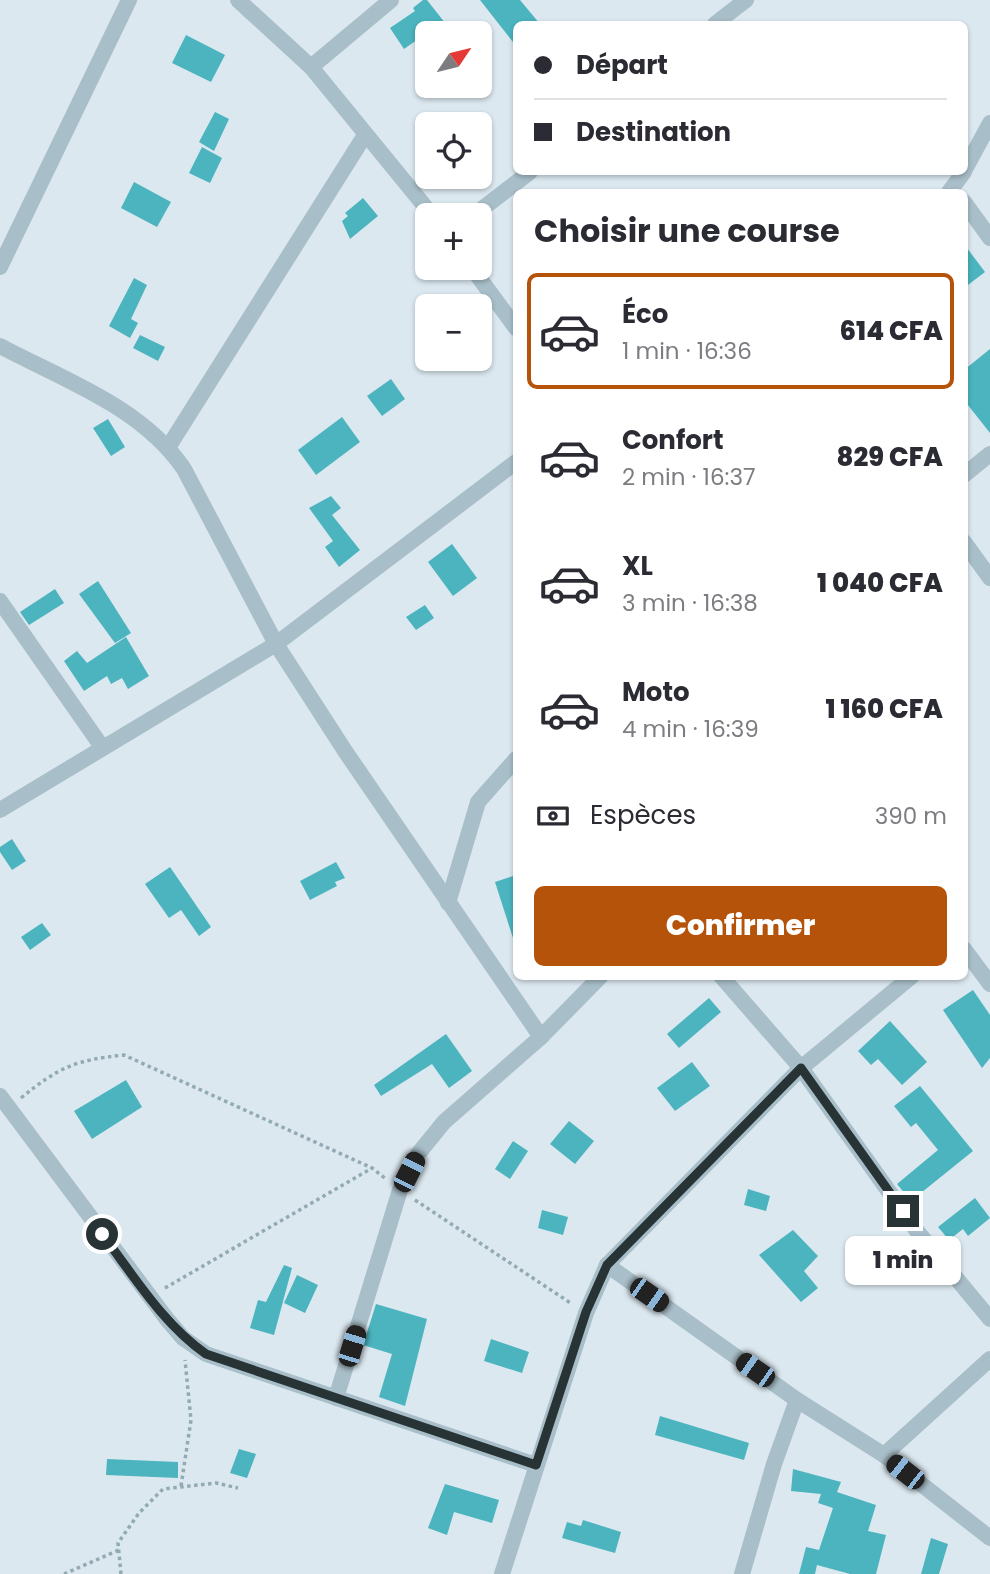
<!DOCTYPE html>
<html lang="fr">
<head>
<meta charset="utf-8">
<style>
  :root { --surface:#fff; --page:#f2f2f3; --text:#2b2b33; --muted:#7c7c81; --line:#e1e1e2; --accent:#b45309 }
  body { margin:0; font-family:Poppins,sans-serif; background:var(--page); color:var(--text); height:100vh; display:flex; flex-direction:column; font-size:26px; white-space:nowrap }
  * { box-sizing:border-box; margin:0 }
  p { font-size:23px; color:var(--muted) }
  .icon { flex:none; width:38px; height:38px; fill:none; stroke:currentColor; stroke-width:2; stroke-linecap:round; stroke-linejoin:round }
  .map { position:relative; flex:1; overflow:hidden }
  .sheet { position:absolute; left:513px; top:189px; width:455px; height:791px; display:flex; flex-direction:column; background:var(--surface); border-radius:10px; box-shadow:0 2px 5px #0004 }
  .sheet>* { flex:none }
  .top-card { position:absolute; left:513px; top:21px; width:455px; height:154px; border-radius:10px; box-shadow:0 2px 5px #0004; display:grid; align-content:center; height:154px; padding:0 21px; background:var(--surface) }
  .needle { width:46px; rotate:55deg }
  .tools { position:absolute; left:415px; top:21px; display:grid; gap:14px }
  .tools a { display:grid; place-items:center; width:77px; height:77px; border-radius:10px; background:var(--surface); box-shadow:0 2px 5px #0004; font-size:35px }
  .end { position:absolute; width:32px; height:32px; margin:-16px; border:9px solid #283335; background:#fff; box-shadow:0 0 0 4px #fff }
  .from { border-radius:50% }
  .bubble { position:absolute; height:49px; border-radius:10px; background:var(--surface); box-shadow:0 2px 5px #0004; font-size:23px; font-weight:800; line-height:49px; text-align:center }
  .car { position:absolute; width:21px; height:42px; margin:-21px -10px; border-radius:9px; box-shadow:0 0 5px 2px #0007; background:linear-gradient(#222 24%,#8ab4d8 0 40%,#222 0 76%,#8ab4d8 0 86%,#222 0) }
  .top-card b { display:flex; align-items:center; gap:24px; height:66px; font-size:26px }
  .top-card b+b { border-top:2px solid var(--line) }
  .top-card i { width:18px; height:18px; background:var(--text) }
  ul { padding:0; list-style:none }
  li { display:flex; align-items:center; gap:21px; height:116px; margin:0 14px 10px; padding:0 7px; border:4px solid transparent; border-radius:10px }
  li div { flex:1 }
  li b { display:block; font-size:26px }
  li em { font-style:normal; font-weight:800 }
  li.on { border-color:var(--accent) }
  li>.icon { width:63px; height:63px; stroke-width:1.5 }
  h2 { padding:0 21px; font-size:32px; line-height:84px }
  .pay { display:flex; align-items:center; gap:18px; height:77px; padding:0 21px; font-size:26px }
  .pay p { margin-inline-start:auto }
  .primary-button { display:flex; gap:14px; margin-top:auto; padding:14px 21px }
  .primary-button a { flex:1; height:80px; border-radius:10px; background:var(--accent); color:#fff; font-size:28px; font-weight:800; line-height:80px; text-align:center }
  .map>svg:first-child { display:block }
  .building { fill:#4bb4bf }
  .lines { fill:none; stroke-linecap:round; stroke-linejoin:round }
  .path { stroke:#92aab3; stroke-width:3.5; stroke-dasharray:3.5 3.5; stroke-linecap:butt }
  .minor { stroke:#a8bec8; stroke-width:16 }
  .route { stroke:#283335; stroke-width:9 }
</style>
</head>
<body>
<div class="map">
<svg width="990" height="1574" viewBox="0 0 990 1574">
  <rect width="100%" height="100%" fill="#dce8f0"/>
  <g class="building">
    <path d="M423,0H427L453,33H427L404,49L390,28L415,11L413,8Z"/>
    <path d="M480,0H520L540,24H516V46Z"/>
    <path d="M186,35L225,55L211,82L172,63Z"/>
    <path d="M215,112L229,119L214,151L199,142Z"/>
    <path d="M202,147L222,158L210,183L189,173Z"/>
    <path d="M134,182L171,202L157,227L121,208Z"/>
    <path d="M363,198L378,216L350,239L342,221L348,216L345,213Z"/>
    <path d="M964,244L985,272L964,288Z"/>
    <path d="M134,278L147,285L131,319L138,323L130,338L109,326Z"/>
    <path d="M140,335L165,347L158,361L133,348Z"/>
    <path d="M990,349V433L964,400V370Z"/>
    <path d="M391,379L405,399L382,416L367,396Z"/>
    <path d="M342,417L360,442L316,475L298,450Z"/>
    <path d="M108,419L125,447L111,456L93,428Z"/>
    <path d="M331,496L341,508L332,515L360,550L339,567L325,547L333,541L309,508Z"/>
    <path d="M452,544L477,578L453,596L428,562Z"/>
    <path d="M98,581L131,633L115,643L79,594Z"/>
    <path d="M55,589L64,603L29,625L20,612Z"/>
    <path d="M425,605L434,618L416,630L406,617Z"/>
    <path d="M126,637L149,676L128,689L122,678L111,684L107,676L84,691L64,661L77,651L87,663Z"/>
    <path d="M12,839L26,861L12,870L0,852V847Z"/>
    <path d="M336,862L345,878L335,882L337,886L310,900L300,881Z"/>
    <path d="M170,867L211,927L199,936L181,910L169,918L145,884Z"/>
    <path d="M516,875V937L513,938L495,882Z"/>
    <path d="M42,923L51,935L30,950L21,937Z"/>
    <path d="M973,990L990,1015V1058L982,1068L943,1010Z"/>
    <path d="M709,998L721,1012L679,1048L667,1034Z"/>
    <path d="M890,1021L927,1062L902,1085L878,1059L871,1065L858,1051Z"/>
    <path d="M446,1034L472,1071L449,1088L432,1064L381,1096L374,1085Z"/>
    <path d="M692,1062L710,1086L675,1111L657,1088Z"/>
    <path d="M126,1080L142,1107L92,1139L74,1111Z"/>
    <path d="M920,1086L973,1151L911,1201L897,1184L938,1150L916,1123L911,1127L894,1106Z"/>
    <path d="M569,1121L594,1141L575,1164L550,1144Z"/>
    <path d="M513,1141L528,1151L510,1179L495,1169Z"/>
    <path d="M748,1189L770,1196L766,1211L744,1205Z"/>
    <path d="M975,1198L990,1218L968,1236L963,1229L949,1240L938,1227Z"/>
    <path d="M542,1210L568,1217L563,1235L538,1228Z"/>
    <path d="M793,1230L818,1256L804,1271L818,1288L801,1302L759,1255Z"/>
    <path d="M284,1265L292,1268L274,1335L250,1328L258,1300L266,1302Z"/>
    <path d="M297,1275L318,1285L305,1313L284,1303Z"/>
    <path d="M376,1304L427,1319L405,1406L379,1397L392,1354L363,1345Z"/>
    <path d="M491,1339L529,1352L522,1373L484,1361Z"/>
    <path d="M660,1416L749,1443L744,1460L655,1435Z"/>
    <path d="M239,1449L256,1454L247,1478L230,1473Z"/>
    <path d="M107,1459L178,1462V1478L106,1475Z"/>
    <path d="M793,1469L841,1482L837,1492L876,1505L868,1531L886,1535L876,1574H850L817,1565L815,1574H799L806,1547L819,1550L833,1508L818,1503L821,1494L791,1491Z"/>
    <path d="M445,1484L499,1500L492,1523L454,1512L447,1535L428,1528Z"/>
    <path d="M583,1520L621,1532L615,1553L562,1538L567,1522L581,1526Z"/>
    <path d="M931,1538L948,1544L939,1574H921Z"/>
  </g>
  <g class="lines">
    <g class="path">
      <path d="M21,1098C59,1067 75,1060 124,1055L372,1168L386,1179"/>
      <path d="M415,1200L572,1304"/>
      <path d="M165,1288L372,1168"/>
      <path d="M181,1486L191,1420L185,1360"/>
      <path d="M64,1574L119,1550"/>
      <path d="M121,1574L118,1543L139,1513L163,1489L216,1483L238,1488"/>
    </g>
    <g class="minor">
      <path d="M238,0L311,67L432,215"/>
      <path d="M715,24L746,0"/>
      <path d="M311,67L391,0"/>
      <path d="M964,171L990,123"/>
      <path d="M949,192L964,172"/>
      <path d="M964,202L990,238"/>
      <path d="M474,215L530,172"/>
      <path d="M0,267L129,0"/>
      <path d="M472,268L516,328"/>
      <path d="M0,346C64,380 142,407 184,469L276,644L345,751L541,1037"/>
      <path d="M169,446L365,135"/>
      <path d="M964,475L990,454"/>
      <path d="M964,542L990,578"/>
      <path d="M0,601L102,747"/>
      <path d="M0,810L276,644L516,462"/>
      <path d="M448,903L478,802L516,759"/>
      <path d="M964,949L990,984"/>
      <path d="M721,976L801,1068L917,1231L990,1319"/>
      <path d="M0,1096L166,1318L183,1338L206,1354L536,1465"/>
      <path d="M607,1265L797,1400L884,1455L990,1538"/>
      <path d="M336,1398L400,1190L418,1154L444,1122L541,1037L601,976"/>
      <path d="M884,1455L990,1359"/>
      <path d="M502,1574L586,1313L607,1265L801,1068L912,976"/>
      <path d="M742,1574L774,1464L797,1400"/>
    </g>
  </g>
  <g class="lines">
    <path class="route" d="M102,1234C134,1276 162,1323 206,1354L536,1465L586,1312L607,1265L801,1068L903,1211"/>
  </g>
</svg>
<div class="tools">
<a><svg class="needle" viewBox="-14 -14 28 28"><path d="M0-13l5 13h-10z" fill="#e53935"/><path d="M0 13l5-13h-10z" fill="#7c7c81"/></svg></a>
<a><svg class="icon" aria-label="locate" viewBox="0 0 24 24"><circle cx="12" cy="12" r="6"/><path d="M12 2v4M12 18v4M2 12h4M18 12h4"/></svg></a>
<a>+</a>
<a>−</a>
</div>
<i class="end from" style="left:102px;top:1234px"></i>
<i class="end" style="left:903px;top:1211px"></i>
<div class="bubble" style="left:845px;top:1236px;width:116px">1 min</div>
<i class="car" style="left:409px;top:1172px;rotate:27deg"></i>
<i class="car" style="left:649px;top:1295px;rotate:125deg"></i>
<i class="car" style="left:352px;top:1346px;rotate:17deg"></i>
<i class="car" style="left:755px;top:1370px;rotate:305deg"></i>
<i class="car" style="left:905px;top:1472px;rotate:308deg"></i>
<div class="top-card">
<b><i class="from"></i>Départ</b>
<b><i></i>Destination</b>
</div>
<section class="sheet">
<h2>Choisir une course</h2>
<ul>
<li class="on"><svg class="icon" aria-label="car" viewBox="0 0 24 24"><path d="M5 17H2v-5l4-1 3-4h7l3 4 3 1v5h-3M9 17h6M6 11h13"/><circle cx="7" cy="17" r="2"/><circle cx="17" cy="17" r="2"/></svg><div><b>Éco</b><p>1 min · 16:36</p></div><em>614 CFA</em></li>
<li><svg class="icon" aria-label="car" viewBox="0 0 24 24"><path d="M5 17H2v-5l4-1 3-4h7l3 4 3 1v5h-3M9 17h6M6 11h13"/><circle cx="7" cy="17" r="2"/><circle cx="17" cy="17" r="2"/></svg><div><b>Confort</b><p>2 min · 16:37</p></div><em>829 CFA</em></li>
<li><svg class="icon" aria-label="car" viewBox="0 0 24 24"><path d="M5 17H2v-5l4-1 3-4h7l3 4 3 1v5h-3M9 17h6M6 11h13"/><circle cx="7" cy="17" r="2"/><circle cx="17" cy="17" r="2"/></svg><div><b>XL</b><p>3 min · 16:38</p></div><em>1 040 CFA</em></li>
<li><svg class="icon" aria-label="car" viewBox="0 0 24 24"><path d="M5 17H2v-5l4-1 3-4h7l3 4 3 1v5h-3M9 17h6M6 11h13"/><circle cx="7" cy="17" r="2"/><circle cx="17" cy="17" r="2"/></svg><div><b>Moto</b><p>4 min · 16:39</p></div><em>1 160 CFA</em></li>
</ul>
<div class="pay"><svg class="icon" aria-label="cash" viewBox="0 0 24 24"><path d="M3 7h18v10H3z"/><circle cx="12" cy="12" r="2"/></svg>Espèces<p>390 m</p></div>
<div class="primary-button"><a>Confirmer</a></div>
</section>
</div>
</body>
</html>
